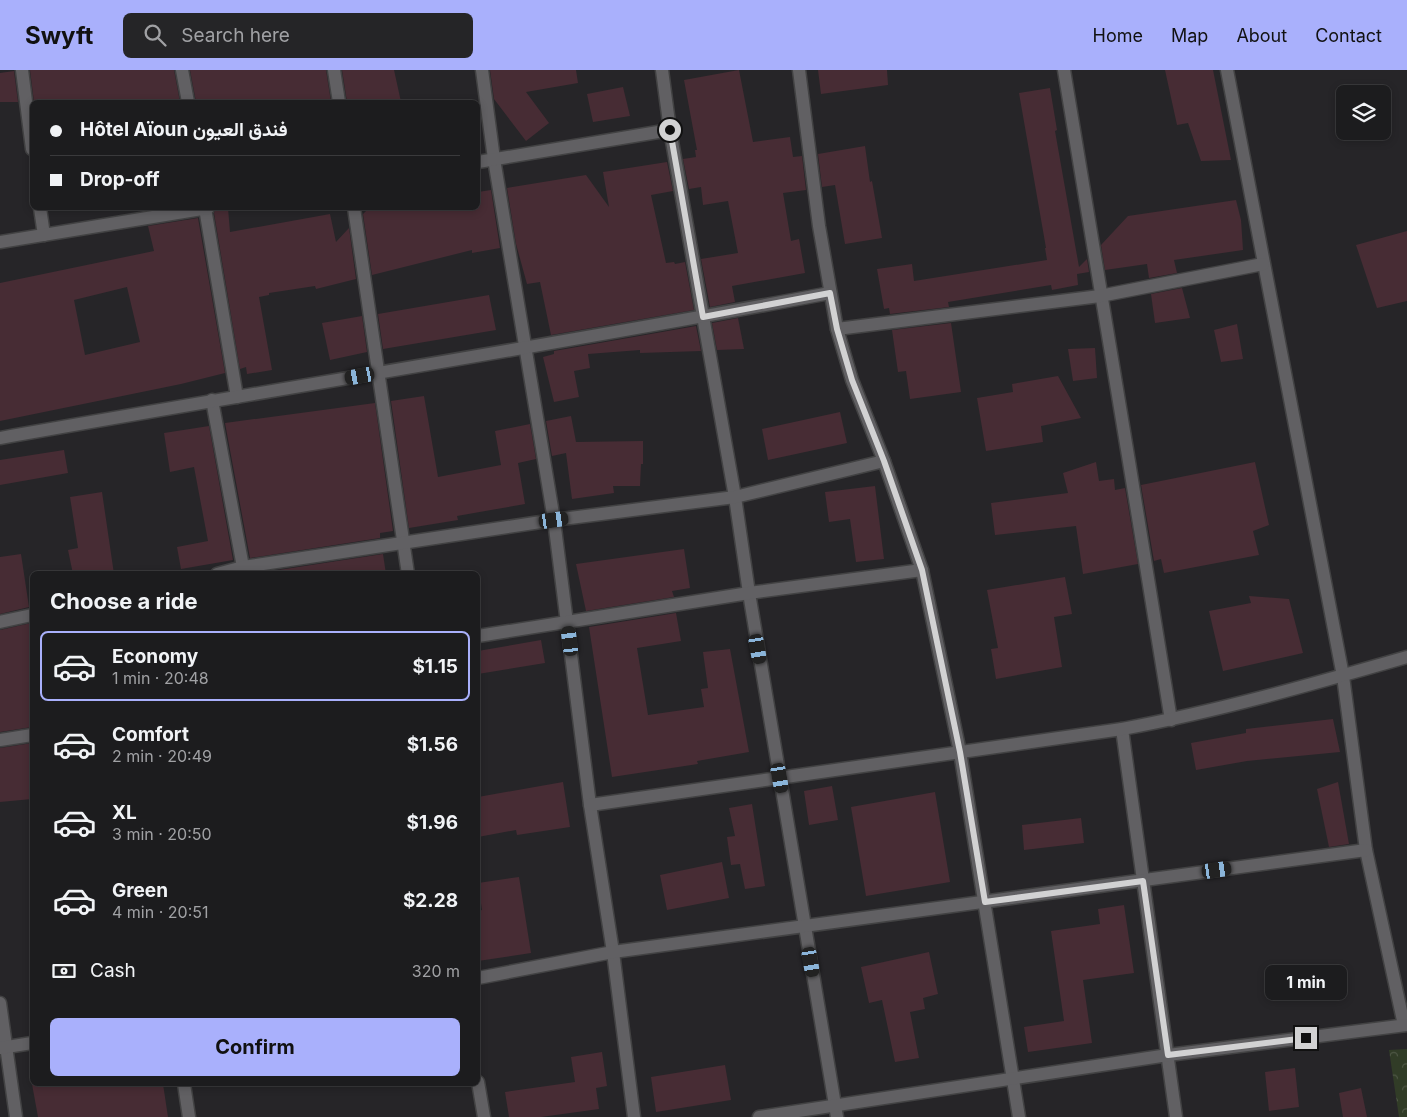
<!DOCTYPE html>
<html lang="en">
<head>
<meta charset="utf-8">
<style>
  :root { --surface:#1c1c1e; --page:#252527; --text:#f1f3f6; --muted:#a0a1a4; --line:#3a3a3c; --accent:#a9b0fc }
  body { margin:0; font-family:Inter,Vazirmatn,sans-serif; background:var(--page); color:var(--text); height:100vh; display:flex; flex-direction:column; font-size:19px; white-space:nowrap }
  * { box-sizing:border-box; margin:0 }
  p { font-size:16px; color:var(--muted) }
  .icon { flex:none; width:28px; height:28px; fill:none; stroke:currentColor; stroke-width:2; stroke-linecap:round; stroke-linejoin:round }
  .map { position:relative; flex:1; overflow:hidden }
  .sheet { position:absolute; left:30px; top:501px; width:450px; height:515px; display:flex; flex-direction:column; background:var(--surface); border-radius:8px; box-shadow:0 2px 8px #0003,0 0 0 1px var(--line) }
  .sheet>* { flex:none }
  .banner { position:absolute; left:30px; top:30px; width:450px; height:110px; border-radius:8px; box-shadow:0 2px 8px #0003,0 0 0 1px var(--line); display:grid; align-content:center; height:110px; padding:0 20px; background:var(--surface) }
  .fabs { position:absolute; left:1336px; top:15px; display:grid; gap:10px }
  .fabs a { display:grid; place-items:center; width:55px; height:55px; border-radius:8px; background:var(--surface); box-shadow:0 2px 8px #0003,0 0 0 1px var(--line); font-size:25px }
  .end { position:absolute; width:22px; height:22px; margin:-11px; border:6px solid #d2d2d3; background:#111; box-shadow:0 0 0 2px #111 }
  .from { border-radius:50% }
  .bubble { position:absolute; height:35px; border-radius:8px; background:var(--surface); box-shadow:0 2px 8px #0003,0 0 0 1px var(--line); font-size:16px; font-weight:700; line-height:35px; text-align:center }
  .car { position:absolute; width:15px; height:30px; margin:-15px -8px; border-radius:6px; box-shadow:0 0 4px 1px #0007; background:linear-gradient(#222 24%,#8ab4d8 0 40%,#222 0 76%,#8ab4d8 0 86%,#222 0) }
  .banner b { display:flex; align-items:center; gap:18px; height:48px; font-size:19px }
  .banner b+b { border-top:1px solid var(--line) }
  .banner i { width:12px; height:12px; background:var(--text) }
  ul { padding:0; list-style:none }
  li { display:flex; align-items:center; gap:15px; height:70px; margin:0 10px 8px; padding:0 10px; border:2px solid transparent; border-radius:8px }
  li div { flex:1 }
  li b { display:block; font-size:19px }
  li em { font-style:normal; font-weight:700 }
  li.selected { border-color:var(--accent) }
  li>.icon { width:45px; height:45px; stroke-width:1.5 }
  h2 { padding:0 20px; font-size:22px; line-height:60px }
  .pay { display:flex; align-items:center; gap:12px; height:55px; padding:0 20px; font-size:19px }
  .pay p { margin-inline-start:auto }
  .primary-button { display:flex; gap:10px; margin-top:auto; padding:10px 20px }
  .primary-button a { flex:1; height:58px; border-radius:8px; background:var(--accent); color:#111; font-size:20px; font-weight:700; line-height:58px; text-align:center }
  header { display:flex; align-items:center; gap:30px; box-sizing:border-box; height:70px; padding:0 25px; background:var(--accent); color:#111 }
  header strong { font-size:24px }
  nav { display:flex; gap:28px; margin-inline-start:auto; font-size:18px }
  .search { width:350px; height:45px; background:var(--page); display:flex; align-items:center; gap:12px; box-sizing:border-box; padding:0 18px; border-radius:8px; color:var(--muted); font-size:19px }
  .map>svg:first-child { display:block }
  .forest { fill:url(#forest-crowns) }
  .building { fill:#472c34; fill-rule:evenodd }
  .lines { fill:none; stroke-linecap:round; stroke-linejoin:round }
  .street-casing { stroke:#424243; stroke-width:15 }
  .street { stroke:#616063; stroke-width:12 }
  .route { stroke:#d2d2d3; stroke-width:6 }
</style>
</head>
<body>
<header>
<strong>Swyft</strong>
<div class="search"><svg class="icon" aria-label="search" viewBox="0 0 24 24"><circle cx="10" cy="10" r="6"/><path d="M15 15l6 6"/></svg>Search here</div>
<nav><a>Home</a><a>Map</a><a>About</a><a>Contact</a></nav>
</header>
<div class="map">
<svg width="1407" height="1047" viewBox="0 0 1407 1047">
  <defs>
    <pattern id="forest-crowns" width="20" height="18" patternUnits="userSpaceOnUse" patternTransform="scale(1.25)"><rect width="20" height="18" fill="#313c27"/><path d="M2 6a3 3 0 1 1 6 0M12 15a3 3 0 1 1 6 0" fill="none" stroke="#4e5745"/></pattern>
  </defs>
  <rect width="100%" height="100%" fill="#262528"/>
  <path class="forest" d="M1407,979V1047H1399L1389,980Z"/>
  <g class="building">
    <path d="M30,0H174L180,32H34Z"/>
    <path d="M190,0H326L331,32H196Z"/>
    <path d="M342,0H394L401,32H347Z"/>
    <path d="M490,0H576L578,13L526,22L549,53L526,71L494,29Z"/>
    <path d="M739,0L753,72L790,67L793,87L802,86L806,120L783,123L791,171L799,169L805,203L732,216L735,232L710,237L701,189L738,183L728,131L703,135L701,117L689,119L683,89L696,87L695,80H697L684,10Z"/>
    <path d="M818,0H887L888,15L821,24Z"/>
    <path d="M1165,0H1213L1231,90L1201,91L1188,53L1177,55Z"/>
    <path d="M14,1L18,32H0V3Z"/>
    <path d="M623,17L630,46L593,52L587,24Z"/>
    <path d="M1050,18L1057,60L1055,61L1079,197L1087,189L1089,202L1077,204L1078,215L1052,220L1051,215L948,232L949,237L890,244L889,238L884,239L877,199L912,194L914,211L1047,190L1045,178H1046L1019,23Z"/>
    <path d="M865,76L870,112L872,111L882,168L845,174L835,115L822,117L818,84Z"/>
    <path d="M667,92L673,121L651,125L666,193L674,192L675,194L685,192L694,240L551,265L540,212L527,214L516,174L507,118L586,105L609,137L603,102Z"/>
    <path d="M491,120L500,178L472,183V180L372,205L363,144L369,138H478V122Z"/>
    <path d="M1236,130L1241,150L1243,180L1174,190L1177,203L1149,208L1147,194L1105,200L1101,175L1128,146Z"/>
    <path d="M216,138H228L230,162L330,144L336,172L349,158L356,209L316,219L315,216L269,223V225L259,227L272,300L247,304L246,297L240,299L214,143Z"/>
    <path d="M198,148L225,303L181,314L0,351V213L154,181L148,156ZM127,217L140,272L85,285L74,230Z"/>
    <path d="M1407,161V231L1377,238L1356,175Z"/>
    <path d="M1182,218L1190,248L1155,253L1151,224Z"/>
    <path d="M489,225L496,260L383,279L378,244Z"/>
    <path d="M362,246L367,282L330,290L322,253Z"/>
    <path d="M738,248L744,279L717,280L712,253Z"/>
    <path d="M951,253L961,322L910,329L906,301L898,302L892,260Z"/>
    <path d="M1237,254L1243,289L1221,292L1214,260Z"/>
    <path d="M696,256L701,281L640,283V280L588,284L590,298L574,301L579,327L554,332L543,287L554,284V281Z"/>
    <path d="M1095,278L1097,308L1073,311L1068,279Z"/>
    <path d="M1058,306L1081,348L1041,356L1043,372L986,381L977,328L1013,322L1012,314Z"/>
    <path d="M424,326L438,407L501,395L495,361L530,354L536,389L518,393L525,434L457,446L458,450L409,458L391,331Z"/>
    <path d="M375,333L393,461L380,463V468L250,488L225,353Z"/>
    <path d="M840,342L847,373L768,390L762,359Z"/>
    <path d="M571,346L576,372L643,371V394H641L640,416H613L614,423L572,429L566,383L552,386L546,351Z"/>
    <path d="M209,356L233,490L181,499L177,477L208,471L194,397L170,402L164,363Z"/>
    <path d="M64,380L68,403L0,415V390Z"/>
    <path d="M1096,392L1099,411L1114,409L1115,420L1125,418L1138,494L1083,504L1076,456L995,465L991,433L1068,423L1063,403Z"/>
    <path d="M1255,392L1269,455L1253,461L1259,485L1164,503L1161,489L1154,491L1141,415Z"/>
    <path d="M875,416L884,489L856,492L850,449L829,452L825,422Z"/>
    <path d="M102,422L114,504H73L68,480L78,478L70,427Z"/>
    <path d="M684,479L690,518L672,521L674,527L586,541L576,494Z"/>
    <path d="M21,484L29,537L0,544V487Z"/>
    <path d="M383,484L386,504H253Z"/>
    <path d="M1065,507L1072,544L1054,547L1062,597L996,609L991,579L998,578L987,520Z"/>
    <path d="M1249,526L1289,529L1303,583L1223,601L1209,541L1251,533Z"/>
    <path d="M676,543L681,571L637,578L648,645L704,637L701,619L708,618L703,582L730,579L749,682L697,691L698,694L612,707L589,557Z"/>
    <path d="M31,553L32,657L0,662V560Z"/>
    <path d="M541,570L545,593L478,604V581Z"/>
    <path d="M1333,649L1340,682L1247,691L1196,700L1191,673L1246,663V659Z"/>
    <path d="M32,673V729L0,732V678Z"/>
    <path d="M563,712L570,757L517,765L516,760L478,767V727Z"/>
    <path d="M1338,712L1349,774L1329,777L1317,719Z"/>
    <path d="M832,716L838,750L809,755L804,721Z"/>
    <path d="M935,722L950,812L866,826L851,737Z"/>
    <path d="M752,734L765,816L745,819L740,794L731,795L727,767L735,766L729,738Z"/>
    <path d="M1081,748L1084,773L1024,780L1022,755Z"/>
    <path d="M722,792L729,828L667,840L660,805Z"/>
    <path d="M519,807L531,883L478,891V841L482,840L478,813Z"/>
    <path d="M1124,835L1134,903L1083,910L1092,973L1028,982L1024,957L1064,951L1051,861L1100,854L1098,839Z"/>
    <path d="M929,882L938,924L923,928L925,939L910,942L919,988L895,992L882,930L869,933L861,897Z"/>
    <path d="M602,982L607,1016L596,1018L599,1039L541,1047H509L505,1022L575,1012L571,987Z"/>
    <path d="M725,995L731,1030L656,1042L651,1007Z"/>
    <path d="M1295,998L1299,1037L1269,1041L1265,1002Z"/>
    <path d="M32,1014H163L168,1047H38Z"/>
    <path d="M1361,1018L1367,1047H1343L1339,1023Z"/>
  </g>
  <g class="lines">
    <g class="street-casing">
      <g id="street">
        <path d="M22,0L32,79"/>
        <path d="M182,0L188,32"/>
        <path d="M334,0L339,32"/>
        <path d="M482,0L494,89L554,450L590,735L613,882L634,1047"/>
        <path d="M662,0L670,60L735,427L749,523L837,1047"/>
        <path d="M799,0L819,156L837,259L852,310L884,391L922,500L960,682L1019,1047"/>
        <path d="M1064,0C1099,217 1137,433 1171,650"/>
        <path d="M1227,0L1343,606L1366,780L1404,955"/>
        <path d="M478,92L670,60"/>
        <path d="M40,138L44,165"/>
        <path d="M205,138L237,327"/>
        <path d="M354,138L408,504"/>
        <path d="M0,172L208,138"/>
        <path d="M837,259L1100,226L1263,194"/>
        <path d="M212,330L243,497"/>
        <path d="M0,368C276,319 554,275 830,223"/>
        <path d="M217,504L243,497L554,450L735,427L884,391"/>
        <path d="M0,552L32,545"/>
        <path d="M478,566L749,523L922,500"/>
        <path d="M1122,659L1176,1047"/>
        <path d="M0,670L32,665"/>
        <path d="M590,735L1122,659C1219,641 1313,614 1407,587"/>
        <path d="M478,908L613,882L1366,780"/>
        <path d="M0,933L16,1047"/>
        <path d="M0,978L32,973"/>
        <path d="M478,1012L484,1047"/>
        <path d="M184,1014L189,1047"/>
        <path d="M759,1047L1168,985L1407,955"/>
      </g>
    </g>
    <use href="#street" class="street"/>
  </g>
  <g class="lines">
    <path class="route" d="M670,60L703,247L830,223L837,259L852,310L884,391L922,500L960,682L985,832L1143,811L1168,985L1306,968"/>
  </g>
</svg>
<div class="fabs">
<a><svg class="icon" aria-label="layers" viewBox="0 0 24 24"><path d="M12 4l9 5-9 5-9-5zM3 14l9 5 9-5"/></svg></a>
</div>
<i class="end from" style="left:670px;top:60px"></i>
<i class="end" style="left:1306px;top:968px"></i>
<div class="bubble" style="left:1265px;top:895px;width:82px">1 min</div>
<i class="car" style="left:360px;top:306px;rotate:260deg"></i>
<i class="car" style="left:554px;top:450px;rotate:82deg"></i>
<i class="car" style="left:570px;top:571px;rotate:353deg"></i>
<i class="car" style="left:758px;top:579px;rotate:170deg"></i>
<i class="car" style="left:780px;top:708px;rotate:170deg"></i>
<i class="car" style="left:1217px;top:800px;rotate:82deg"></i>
<i class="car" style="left:811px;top:892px;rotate:170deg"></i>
<div class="banner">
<b><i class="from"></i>Hôtel Aïoun فندق العيون</b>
<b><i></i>Drop-off</b>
</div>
<section class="sheet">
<h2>Choose a ride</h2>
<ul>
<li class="selected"><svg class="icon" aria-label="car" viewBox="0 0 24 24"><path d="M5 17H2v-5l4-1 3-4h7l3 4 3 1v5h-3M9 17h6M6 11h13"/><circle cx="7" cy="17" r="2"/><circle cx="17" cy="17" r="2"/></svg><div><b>Economy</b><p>1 min · 20:48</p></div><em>$1.15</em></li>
<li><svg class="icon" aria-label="car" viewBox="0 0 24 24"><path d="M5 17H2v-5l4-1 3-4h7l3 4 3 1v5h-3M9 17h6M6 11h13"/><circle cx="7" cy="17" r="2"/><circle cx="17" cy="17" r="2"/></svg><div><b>Comfort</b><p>2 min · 20:49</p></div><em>$1.56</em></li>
<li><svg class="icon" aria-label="car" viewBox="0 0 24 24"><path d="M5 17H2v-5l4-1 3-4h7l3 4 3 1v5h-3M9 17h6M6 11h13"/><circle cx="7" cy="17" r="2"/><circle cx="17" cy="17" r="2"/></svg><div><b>XL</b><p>3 min · 20:50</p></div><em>$1.96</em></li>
<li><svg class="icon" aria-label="car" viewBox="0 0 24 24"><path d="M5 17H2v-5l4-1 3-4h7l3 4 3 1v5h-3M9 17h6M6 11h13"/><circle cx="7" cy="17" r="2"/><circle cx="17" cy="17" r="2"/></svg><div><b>Green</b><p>4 min · 20:51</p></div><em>$2.28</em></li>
</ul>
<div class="pay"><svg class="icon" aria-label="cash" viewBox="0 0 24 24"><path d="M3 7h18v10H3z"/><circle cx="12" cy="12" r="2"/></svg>Cash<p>320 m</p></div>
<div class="primary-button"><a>Confirm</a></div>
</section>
</div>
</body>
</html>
